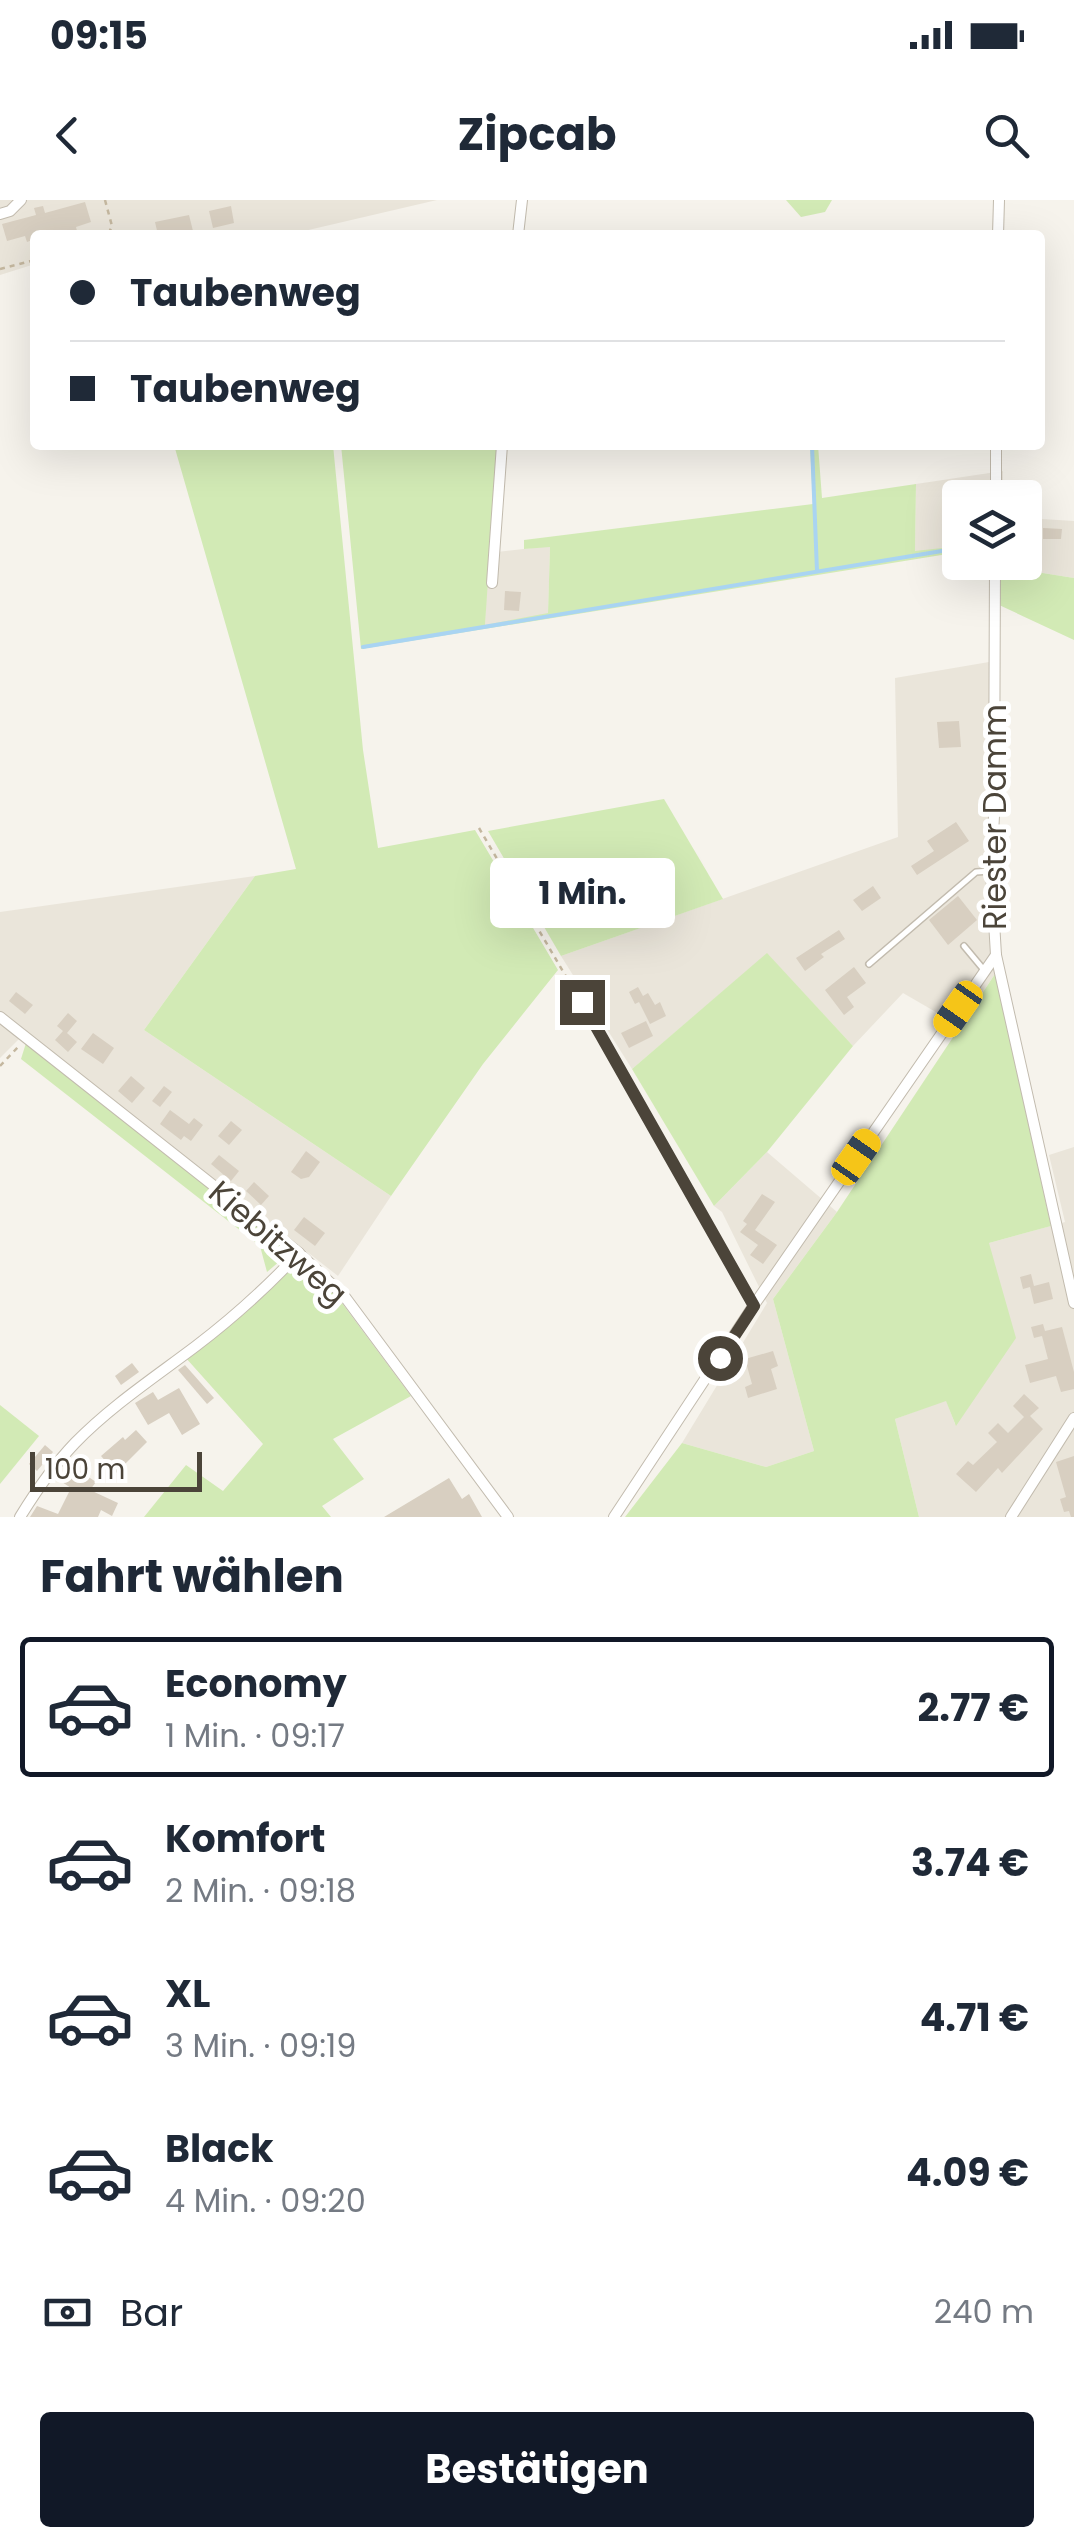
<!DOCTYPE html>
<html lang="de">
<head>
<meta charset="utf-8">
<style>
  :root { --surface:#fff; --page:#f2f2f3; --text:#1f2937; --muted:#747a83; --line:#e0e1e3; --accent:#111827 }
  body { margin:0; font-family:Poppins,sans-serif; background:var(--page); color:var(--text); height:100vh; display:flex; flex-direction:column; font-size:38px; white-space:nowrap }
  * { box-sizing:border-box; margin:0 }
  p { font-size:32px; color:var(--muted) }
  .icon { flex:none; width:55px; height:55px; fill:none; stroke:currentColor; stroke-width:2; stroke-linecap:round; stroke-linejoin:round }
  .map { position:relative; height:1317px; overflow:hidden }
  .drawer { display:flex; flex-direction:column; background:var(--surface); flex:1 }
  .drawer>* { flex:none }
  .banner { position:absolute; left:30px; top:30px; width:1015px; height:220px; border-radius:10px; box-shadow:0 10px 40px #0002; display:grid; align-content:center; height:220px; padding:0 40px; background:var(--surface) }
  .buttons { position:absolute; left:942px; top:280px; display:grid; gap:20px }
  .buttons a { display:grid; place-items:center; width:100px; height:100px; border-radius:10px; background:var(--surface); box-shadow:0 10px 40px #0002; font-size:50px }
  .scale { position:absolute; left:30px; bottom:25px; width:172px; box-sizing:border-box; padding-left:10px; border:5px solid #4b4439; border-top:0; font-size:28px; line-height:35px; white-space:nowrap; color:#4b4439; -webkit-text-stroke:8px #fff; paint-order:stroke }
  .end { position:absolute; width:45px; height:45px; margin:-22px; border:12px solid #4b4439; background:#fff; box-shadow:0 0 0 5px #fff }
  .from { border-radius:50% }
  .bubble { position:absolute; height:70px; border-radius:10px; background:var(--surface); box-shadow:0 10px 40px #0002; font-size:32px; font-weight:700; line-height:70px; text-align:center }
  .car { position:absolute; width:30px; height:60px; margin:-30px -15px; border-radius:12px; box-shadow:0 0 8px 2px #0007; background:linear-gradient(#f5c518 24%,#345 0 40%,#f5c518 0 76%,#345 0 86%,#f5c518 0) }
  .banner b { display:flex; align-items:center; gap:35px; height:95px; font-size:38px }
  .banner b+b { border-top:2px solid var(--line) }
  .banner i { width:25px; height:25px; background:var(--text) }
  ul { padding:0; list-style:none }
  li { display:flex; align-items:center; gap:30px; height:140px; margin:0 20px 15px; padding:0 20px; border:5px solid transparent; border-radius:10px }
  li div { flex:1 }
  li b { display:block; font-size:38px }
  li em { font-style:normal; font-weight:700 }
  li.active { border-color:var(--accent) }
  li>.icon { width:90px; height:90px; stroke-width:1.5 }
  h2 { padding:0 40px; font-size:45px; line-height:120px }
  .pay { display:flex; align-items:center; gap:25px; height:110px; padding:0 40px; font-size:38px }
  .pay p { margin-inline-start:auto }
  .button { display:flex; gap:20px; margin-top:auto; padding:20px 40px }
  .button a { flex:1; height:115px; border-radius:10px; background:var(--accent); color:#fff; font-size:40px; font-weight:700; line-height:115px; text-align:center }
  .status { display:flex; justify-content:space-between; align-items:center; height:70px; padding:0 50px; background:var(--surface); direction:ltr }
  .status svg { height:28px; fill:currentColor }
  header { display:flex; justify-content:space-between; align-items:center; height:130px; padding:0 40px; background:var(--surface); font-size:45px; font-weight:700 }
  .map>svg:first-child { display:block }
  .residential { fill:#eae5da }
  .green { fill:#d2eab5 }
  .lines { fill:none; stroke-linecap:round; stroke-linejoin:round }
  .stream { stroke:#a9d4f2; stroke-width:4 }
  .building { fill:#d8cfc1 }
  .service-casing { stroke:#c2bbae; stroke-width:8 }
  .minor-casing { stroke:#c2bbae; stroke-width:12 }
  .path { stroke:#c4b79f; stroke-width:2.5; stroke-dasharray:5 5; stroke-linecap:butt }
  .service { stroke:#fff; stroke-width:5 }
  .minor { stroke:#fff; stroke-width:10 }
  .route { stroke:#4b4439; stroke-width:12 }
  .labels { text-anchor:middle; stroke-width:10; stroke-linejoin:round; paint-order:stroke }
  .street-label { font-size:32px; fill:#4b4439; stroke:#fff }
</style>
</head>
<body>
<div class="status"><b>09:15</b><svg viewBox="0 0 49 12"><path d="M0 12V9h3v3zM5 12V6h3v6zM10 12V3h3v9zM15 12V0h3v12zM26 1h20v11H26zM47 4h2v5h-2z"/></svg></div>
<header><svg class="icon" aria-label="back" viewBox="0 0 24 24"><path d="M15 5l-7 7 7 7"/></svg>Zipcab<svg class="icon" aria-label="search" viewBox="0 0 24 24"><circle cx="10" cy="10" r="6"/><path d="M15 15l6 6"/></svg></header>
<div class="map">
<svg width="1074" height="1317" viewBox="0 0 1074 1317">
  <rect width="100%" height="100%" fill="#f6f3ec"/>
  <g class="residential">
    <path d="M0,0H437L287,35H35V64L0,75Z"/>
    <path d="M1003,271V297L960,298V346L915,352L916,284Z"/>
    <path d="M1025,318L1074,321V378L998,366V363L1025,362Z"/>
    <path d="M550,346L548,414L485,425L488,353Z"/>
    <path d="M989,462L995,774L960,826L903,793L853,846L767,754L632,869L561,756L898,637L895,478Z"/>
    <path d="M255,676L144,830L391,996L338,1076L26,832L0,858V712Z"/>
    <path d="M1074,947V1317H919L895,1219L946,1200L955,1224L989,1043L1065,1022L1049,955Z"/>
    <path d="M767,952L837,1012L773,1099L814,1251L766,1267L682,1243L767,1103L722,1012L714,1006Z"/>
  </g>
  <g class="green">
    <path d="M786,0H832L825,12L801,17Z"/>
    <path d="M174,245H333L363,550L378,648L475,630L558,770L483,864L391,996L144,830L255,676L296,669Z"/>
    <path d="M341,245H497L485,425L548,413L550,347L524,349V340L813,304L810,245H818L822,298L916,284L915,351L960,346V352L361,449Z"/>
    <path d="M998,366L1074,378V440L997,404Z"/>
    <path d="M664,599L723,699L561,756L488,631Z"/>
    <path d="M767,753L853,846L767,952L714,1006L632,869Z"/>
    <path d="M995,774L1051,1026L989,1043L1016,1138L956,1226L946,1201L895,1219L919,1317H625L682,1243L766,1267L814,1251L773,1099L837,1012Z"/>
    <path d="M26,843L293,1050L267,1072L260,1046L21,859Z"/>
    <path d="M301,1057L336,1095L411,1196L333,1239L364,1279L322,1306L331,1317H144L186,1265L223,1291L263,1244L185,1157Z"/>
    <path d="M0,1205L39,1236L0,1284Z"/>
  </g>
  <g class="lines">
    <g class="stream">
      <path d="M812,245L817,371"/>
      <path d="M363,447L960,348"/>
    </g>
  </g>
  <g class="building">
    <path d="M85,2L91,22L76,27L78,35H69L67,30L35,35V39L27,42L25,36L7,41L2,24L36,15L34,8L43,6L45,13Z"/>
    <path d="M231,6L234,23L213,28L209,11Z"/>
    <path d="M189,15L194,35H158L155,22Z"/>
    <path d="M1043,328L1062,329L1061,339H1043Z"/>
    <path d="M505,391L521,392L519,411L504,410Z"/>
    <path d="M959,521L961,547L939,548L937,522Z"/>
    <path d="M956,622L969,641L917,675L911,666L934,651L927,641Z"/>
    <path d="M873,686L881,698L862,711L853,700Z"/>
    <path d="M958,696L977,720L948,745L929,720Z"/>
    <path d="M839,730L845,739L821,754L824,757L805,771L796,758Z"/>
    <path d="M854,767L866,783L847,797L854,807L844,815L825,790Z"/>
    <path d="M638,787L643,796L648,793L655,805L660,802L666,816L650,824L639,802L635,804L629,792Z"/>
    <path d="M16,792L33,805L25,814L9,801Z"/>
    <path d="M68,813L77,821L67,833L77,842L68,852L55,840L63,831L57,826Z"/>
    <path d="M646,821L653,836L629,848L621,833Z"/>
    <path d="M93,833L114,848L103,864L81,849Z"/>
    <path d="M131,876L145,888L132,903L118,891Z"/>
    <path d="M164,886L172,892L160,907L152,901Z"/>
    <path d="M170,910L189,924L194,918L203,925L191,941L184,936L181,940L160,924Z"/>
    <path d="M231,921L242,930L229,945L218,936Z"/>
    <path d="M306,951L320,962L309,977L301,979L291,972Z"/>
    <path d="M219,955L239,971L231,981L211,964Z"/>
    <path d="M254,982L269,996L261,1005L246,991Z"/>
    <path d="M762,994L775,1002L755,1030L777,1045L763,1064L750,1055L758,1045L740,1032L747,1024L743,1021Z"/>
    <path d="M304,1017L325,1033L315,1046L294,1030Z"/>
    <path d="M1031,1074L1034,1086L1049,1082L1053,1099L1034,1104L1030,1087L1023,1089L1020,1077Z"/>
    <path d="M1043,1124L1045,1131L1062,1127L1074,1172V1189L1061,1192L1056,1176L1030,1183L1025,1165L1048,1159L1042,1136L1034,1138L1031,1127Z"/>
    <path d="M773,1151L778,1166L771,1169L777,1189L748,1198L745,1187L752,1184L745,1159Z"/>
    <path d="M132,1163L139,1172L121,1185L115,1176Z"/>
    <path d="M185,1165L214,1198L207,1204L178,1170Z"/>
    <path d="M179,1188L200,1224L182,1235L169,1213L148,1225L135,1203L153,1192L158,1200Z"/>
    <path d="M1024,1194L1039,1208L1030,1216L1043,1229L1002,1273L998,1268L976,1292L956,1274L968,1261L973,1265L997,1242L988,1233L998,1223L1008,1233L1024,1217L1013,1206Z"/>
    <path d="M136,1230L147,1242L116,1273L101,1256L123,1237L125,1240Z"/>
    <path d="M45,1245L53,1252L37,1271L29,1264Z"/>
    <path d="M1074,1256V1317H1071L1069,1311L1064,1312L1060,1299L1066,1297L1056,1262Z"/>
    <path d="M69,1264L96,1282L90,1290L118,1303L112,1316L101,1310L98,1317H30L37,1306L58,1314L71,1288L59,1280Z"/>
    <path d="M449,1278L462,1299L469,1294L482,1317H384Z"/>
  </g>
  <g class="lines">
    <g class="service-casing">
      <g id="service">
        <path d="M964,746L984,770"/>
        <path d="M869,764L976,672L991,671"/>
        <path d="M582,802L753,1104"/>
      </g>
    </g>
    <g class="minor-casing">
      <g id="minor">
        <path d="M0,14L10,11L21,0"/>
        <path d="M518,35L522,0"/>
        <path d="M998,35L999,0"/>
        <path d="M996,298V245"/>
        <path d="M995,362L994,616L991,671L996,755L1074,1103"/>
        <path d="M492,383L502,245"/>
        <path d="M0,817L299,1053L345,1097L508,1317"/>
        <path d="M20,1317C36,1291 54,1265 75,1243C111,1206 155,1177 196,1146C233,1118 268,1086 299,1053"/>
        <path d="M614,1317L754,1105L996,755"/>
        <path d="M1011,1317L1074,1218"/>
      </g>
    </g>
    <g class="path">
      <path d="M105,0L112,26L108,35"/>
      <path d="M0,69L35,60"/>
      <path d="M479,628L578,797"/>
      <path d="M0,866L19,846"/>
    </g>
    <use href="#service" class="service"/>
    <use href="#minor" class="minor"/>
  </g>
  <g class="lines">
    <path class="route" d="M582,802L754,1106L720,1158"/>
  </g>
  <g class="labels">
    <g class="street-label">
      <text transform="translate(995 617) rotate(-90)" y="11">Riester Damm</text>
      <text transform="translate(278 1043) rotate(41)" y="11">Kiebitzweg</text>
    </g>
  </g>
</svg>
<div class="buttons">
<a><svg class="icon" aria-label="layers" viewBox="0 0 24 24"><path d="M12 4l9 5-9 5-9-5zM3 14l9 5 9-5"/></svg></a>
</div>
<div class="scale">100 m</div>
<i class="end from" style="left:720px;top:1158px"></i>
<i class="end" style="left:582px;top:802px"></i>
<div class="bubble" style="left:490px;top:658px;width:185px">1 Min.</div>
<i class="car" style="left:958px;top:809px;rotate:215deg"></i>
<i class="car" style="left:856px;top:957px;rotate:35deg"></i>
<div class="banner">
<b><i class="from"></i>Taubenweg</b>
<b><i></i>Taubenweg</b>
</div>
</div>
<section class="drawer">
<h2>Fahrt wählen</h2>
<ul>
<li class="active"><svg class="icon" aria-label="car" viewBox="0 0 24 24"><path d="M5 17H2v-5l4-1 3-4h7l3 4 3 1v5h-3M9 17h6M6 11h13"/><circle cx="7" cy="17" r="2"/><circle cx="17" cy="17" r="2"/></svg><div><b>Economy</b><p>1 Min. · 09:17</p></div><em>2.77 €</em></li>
<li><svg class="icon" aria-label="car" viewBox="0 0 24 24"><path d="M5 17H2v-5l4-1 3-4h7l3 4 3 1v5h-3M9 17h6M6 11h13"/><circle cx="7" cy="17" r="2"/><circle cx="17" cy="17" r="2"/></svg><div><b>Komfort</b><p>2 Min. · 09:18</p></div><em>3.74 €</em></li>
<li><svg class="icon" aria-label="car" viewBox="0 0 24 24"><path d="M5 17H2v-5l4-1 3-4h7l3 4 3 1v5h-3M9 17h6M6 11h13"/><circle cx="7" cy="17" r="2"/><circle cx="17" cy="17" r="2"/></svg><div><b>XL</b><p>3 Min. · 09:19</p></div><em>4.71 €</em></li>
<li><svg class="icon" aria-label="car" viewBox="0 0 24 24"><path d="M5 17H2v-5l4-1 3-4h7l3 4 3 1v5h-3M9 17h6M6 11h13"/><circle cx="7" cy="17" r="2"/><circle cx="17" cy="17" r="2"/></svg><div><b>Black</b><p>4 Min. · 09:20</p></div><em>4.09 €</em></li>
</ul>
<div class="pay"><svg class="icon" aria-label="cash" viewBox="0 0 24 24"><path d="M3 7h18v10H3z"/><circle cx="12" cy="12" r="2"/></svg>Bar<p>240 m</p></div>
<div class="button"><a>Bestätigen</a></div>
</section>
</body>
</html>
